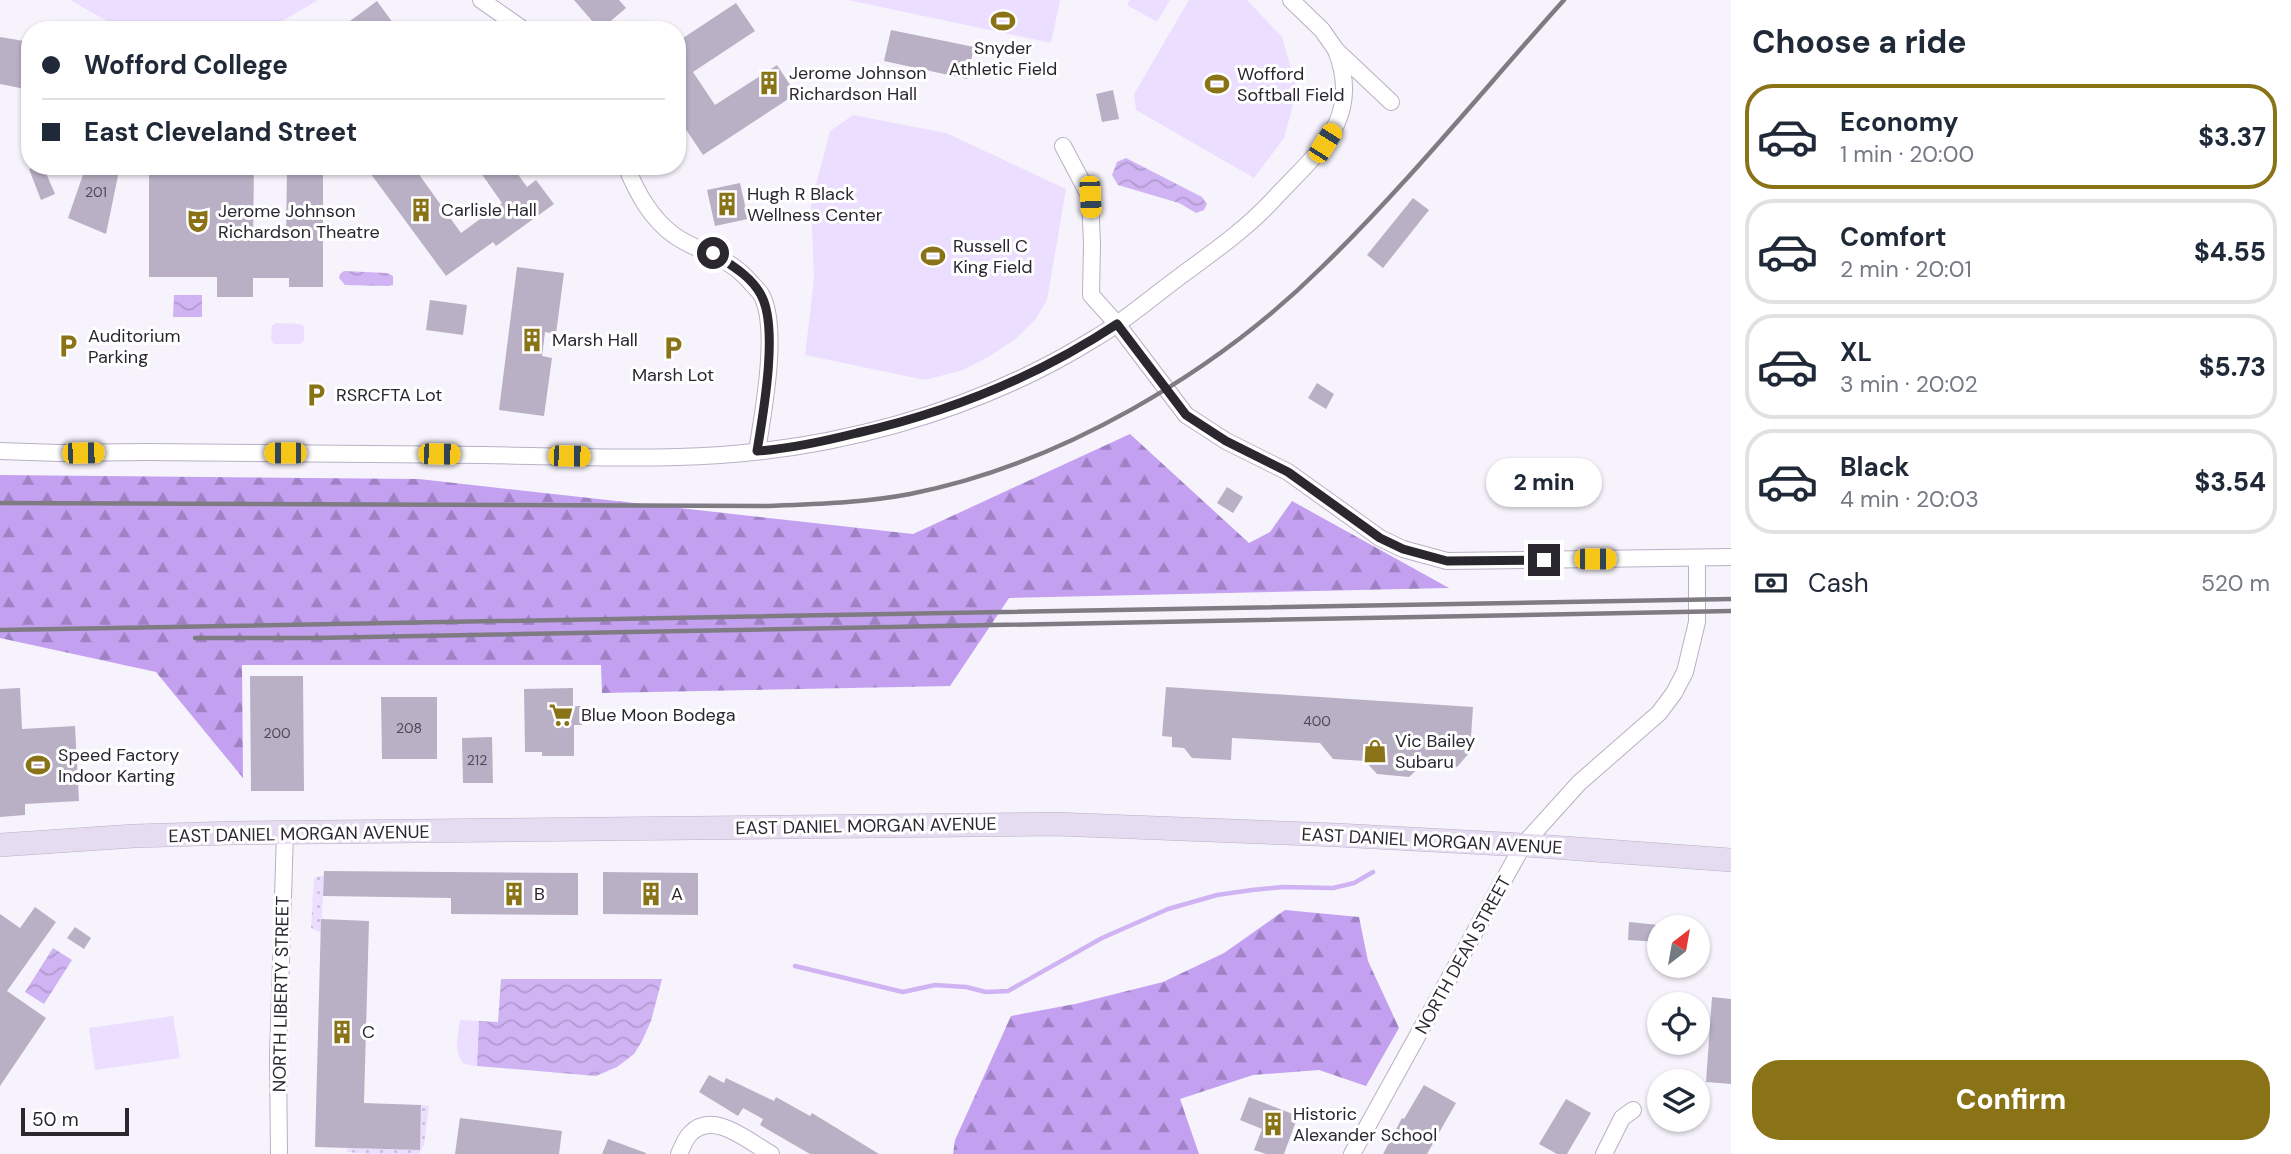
<!DOCTYPE html>
<html lang="en">
<head>
<meta charset="utf-8">
<style>
  :root { --surface:#fff; --page:#f2f2f3; --text:#1f2937; --muted:#747a83; --line:#e0e1e3; --accent:#897316 }
  body { margin:0; font-family:"DM Sans",sans-serif; background:var(--page); color:var(--text); height:100vh; display:flex; flex-direction:column; font-size:26px; white-space:nowrap }
  * { box-sizing:border-box; margin:0 }
  p { font-size:23px; color:var(--muted) }
  .icon { flex:none; width:38px; height:38px; fill:none; stroke:currentColor; stroke-width:2; stroke-linecap:round; stroke-linejoin:round }
  .map { position:relative; flex:1; overflow:hidden }
  .panel { display:flex; flex-direction:column; background:var(--surface); width:560px }
  .panel>* { flex:none }
  .guide { position:absolute; left:21px; top:21px; width:665px; height:154px; border-radius:28px; box-shadow:0 2px 5px #0004; display:grid; align-content:center; height:154px; padding:0 21px; background:var(--surface) }
  .needle { width:46px; rotate:31deg }
  .tools { position:absolute; left:1647px; top:915px; display:grid; gap:14px }
  .tools a { display:grid; place-items:center; width:63px; height:63px; border-radius:50%; background:var(--surface); box-shadow:0 2px 5px #0004; font-size:35px }
  .scale { position:absolute; left:21px; bottom:18px; width:108px; box-sizing:border-box; padding-left:7px; border:4px solid #2b272f; border-top:0; font-size:19px; line-height:24px; white-space:nowrap; color:#2b272f; -webkit-text-stroke:5px #fff; paint-order:stroke }
  .end { position:absolute; width:32px; height:32px; margin:-16px; border:9px solid #2b272f; background:#fff; box-shadow:0 0 0 4px #fff }
  .from { border-radius:50% }
  .bubble { position:absolute; height:49px; border-radius:24px; background:var(--surface); box-shadow:0 2px 5px #0004; font-size:23px; font-weight:800; line-height:49px; text-align:center }
  .car { position:absolute; width:21px; height:42px; margin:-21px -10px; border-radius:9px; box-shadow:0 0 5px 2px #0007; background:linear-gradient(#f5c518 24%,#345 0 40%,#f5c518 0 76%,#345 0 86%,#f5c518 0) }
  .guide b { display:flex; align-items:center; gap:24px; height:66px; font-size:26px }
  .guide b+b { border-top:2px solid var(--line) }
  .guide i { width:18px; height:18px; background:var(--text) }
  ul { padding:0; list-style:none }
  li { display:flex; align-items:center; gap:21px; height:105px; margin:0 14px 10px; padding:0 7px; border:4px solid var(--line); border-radius:28px }
  li div { flex:1 }
  li b { display:block; font-size:26px }
  li em { font-style:normal; font-weight:800 }
  li.on { border-color:var(--accent) }
  li>.icon { width:63px; height:63px; stroke-width:1.5 }
  h2 { padding:0 21px; font-size:32px; line-height:84px }
  .pay { display:flex; align-items:center; gap:18px; height:77px; padding:0 21px; font-size:26px }
  .pay p { margin-inline-start:auto }
  .action { display:flex; gap:14px; margin-top:auto; padding:14px 21px }
  .action a { flex:1; height:80px; border-radius:28px; background:var(--accent); color:#fff; font-size:28px; font-weight:800; line-height:80px; text-align:center }
  main { display:flex; flex:1; min-height:0 }
  .map>svg:first-child { display:block }
  .grass { fill:#ecdeff }
  .forest { fill:url(#forest-firs) }
  .park { fill:url(#park-dots) }
  .water { fill:url(#water-waves) }
  .lines { fill:none; stroke-linecap:round; stroke-linejoin:round }
  .stream { stroke:#cfb3f3; stroke-width:4.5 }
  .building { fill:#b9b0c5 }
  .street-casing { stroke:#b9b0c5; stroke-width:18 }
  .secondary-casing { stroke:#b9b0c5; stroke-width:24 }
  .street { stroke:#fff; stroke-width:16 }
  .secondary { stroke:#e6dcf1; stroke-width:23 }
  .rail { stroke:#7f7b83; stroke-width:4.5 }
  .route { stroke:#2b272f; stroke-width:9 }
  .labels { text-anchor:middle; stroke-width:6; stroke-linejoin:round; paint-order:stroke }
  .number-label { font-size:14px; fill:#4e4954 }
  .poi-label { font-size:18px; fill:#2b272f; stroke:#fff; text-anchor:start }
  .street-label { font-size:18px; fill:#2b272f; stroke:#fff }
</style>
</head>
<body>
<main>
<div class="map">
<svg width="1731" height="1154" viewBox="0 0 1731 1154">
  <defs>
    <pattern id="forest-firs" width="22" height="20" patternUnits="userSpaceOnUse" patternTransform="scale(1.75)"><rect width="22" height="20" fill="#c4a0f1"/><path d="M5 1l3.5 6h-7zM16 11l3.5 6h-7z" fill="#9f82c4"/></pattern>
    <pattern id="park-dots" width="8" height="8" patternUnits="userSpaceOnUse" patternTransform="scale(1.75)"><rect width="8" height="8" fill="#ecdeff"/><path d="M2 2h.1M6 6h.1" fill="none" stroke="#cbbedb" stroke-width="1.8" stroke-linecap="round"/></pattern>
    <pattern id="water-waves" width="16" height="10" patternUnits="userSpaceOnUse" patternTransform="scale(1.75)"><rect width="16" height="10" fill="#cfb3f3"/><path d="M0 5q4-4 8 0t8 0" fill="none" stroke="#b29ad1"/></pattern>
  </defs>
  <rect width="100%" height="100%" fill="#f7f3fc"/>
  <g class="grass">
    <path d="M70,0H316L317,1L273,26L261,30H123Z"/>
    <path d="M848,0H1060L1051,43Z"/>
    <path d="M1130,0H1170L1157,22L1127,5Z"/>
    <path d="M1189,0H1247L1282,37L1297,90L1284,138L1254,178L1136,110L1134,94Z"/>
    <path d="M853,115L946,133L1066,189L1047,300L1035,320L1017,338L990,356L963,370L925,380L805,355L814,279L811,204L830,131Z"/>
    <path d="M276,323L301,324L304,327V341L300,344H274L271,340L272,326Z"/>
    <path d="M173,1016L180,1058L95,1070L89,1028Z"/>
    <path d="M460,1020L479,1021L477,1066L464,1064C453,1051 458,1036 460,1020Z"/>
  </g>
  <g class="forest">
    <path d="M1130,434L1249,543L1270,532L1292,501L1449,588L1009,598L950,686L602,693L601,665H242L243,778L156,672L0,638V475L419,479L913,534Z"/>
    <path d="M1285,910L1359,917L1368,961L1399,1028L1366,1086L1319,1070L1253,1075L1180,1099L1199,1154H953L955,1140L1011,1016L1075,1004L1163,982L1224,953Z"/>
  </g>
  <g class="park">
    <path d="M324,876L321,933L311,928L314,879L316,877Z"/>
    <path d="M421,1105L429,1106L424,1145L419,1154H366L347,1152V1148L420,1150Z"/>
  </g>
  <g class="water">
    <path d="M1126,158L1202,197L1207,204L1204,210L1196,213L1179,203L1118,185L1112,175L1117,162Z"/>
    <path d="M344,271L387,273L393,276V285L388,286L345,285L339,278L340,274Z"/>
    <path d="M174,295H202V317H173Z"/>
    <path d="M53,948L72,960L44,1004L25,992Z"/>
    <path d="M501,979H662L651,1021L642,1041L634,1054L617,1067L596,1076L477,1066L479,1021L498,1022Z"/>
  </g>
  <g class="lines">
    <path class="stream" d="M795,966L903,992L935,985L966,987L986,992L1008,991L1102,938L1168,909L1217,895L1252,890L1283,887L1333,888L1354,883L1373,872"/>
  </g>
  <g class="building">
    <path d="M574,0H619L626,8L600,30Z"/>
    <path d="M377,1L398,30H338Z"/>
    <path d="M736,3L755,31L693,72L715,105L777,65L796,94L703,155L677,116V42Z"/>
    <path d="M891,30L974,47L967,79L884,61Z"/>
    <path d="M0,37L30,42V90L0,84Z"/>
    <path d="M1113,90L1119,119L1102,122L1096,94Z"/>
    <path d="M38,166H43L55,194L41,200L29,169Z"/>
    <path d="M86,166H120L106,234L68,218Z"/>
    <path d="M149,166H254L253,241H286L287,166H323V287H289V278H253V297H217V277H149Z"/>
    <path d="M365,166H413L461,233L502,203L476,166H512L527,187L536,180L554,204L496,246L493,242L446,276Z"/>
    <path d="M740,183L748,219L715,226L707,190Z"/>
    <path d="M1413,198L1429,210L1383,268L1367,255Z"/>
    <path d="M517,267L564,273L556,334L545,332L542,356L552,358L544,416L499,410Z"/>
    <path d="M430,300L467,305L463,335L426,330Z"/>
    <path d="M1317,383L1334,394L1326,409L1308,398Z"/>
    <path d="M1227,487L1243,497L1233,513L1217,503Z"/>
    <path d="M250,676H303L304,791H251Z"/>
    <path d="M1166,687L1473,707L1470,752L1457,767L1424,763L1409,777L1377,774L1365,761L1333,759L1320,743L1232,738L1231,760L1192,758L1184,748L1172,747V737L1162,736Z"/>
    <path d="M20,688L22,729L75,726L79,801L25,804V815L0,817V689Z"/>
    <path d="M573,688V706H581L582,725H574V756H542V752H525L524,689Z"/>
    <path d="M381,697H437V759H382Z"/>
    <path d="M492,737L493,783H463L462,738Z"/>
    <path d="M324,871L578,873V915L451,914V898L323,896Z"/>
    <path d="M603,872L698,873V915L603,914Z"/>
    <path d="M35,907L56,922L7,991L46,1018L0,1086V914L20,928Z"/>
    <path d="M321,919L369,921L364,1103L421,1105L420,1150L315,1147Z"/>
    <path d="M1629,922L1659,925V942L1628,940Z"/>
    <path d="M75,927L91,938L84,949L67,938Z"/>
    <path d="M1712,997L1731,999V1084L1706,1082Z"/>
    <path d="M709,1075L724,1083L726,1078L774,1101L776,1097L810,1116L812,1113L879,1154H810L760,1125L763,1119L743,1108L738,1116L699,1092Z"/>
    <path d="M1424,1085L1456,1103L1427,1154H1383L1402,1118L1404,1119Z"/>
    <path d="M1249,1097L1298,1116L1284,1154H1266L1254,1150L1262,1129L1240,1120Z"/>
    <path d="M1566,1099L1591,1113L1567,1154H1557L1539,1144Z"/>
    <path d="M460,1118L562,1131L559,1154H455Z"/>
    <path d="M608,1139L646,1153V1154H602Z"/>
  </g>
  <g class="lines">
    <g class="street-casing">
      <g id="street">
        <path d="M481,0L524,30"/>
        <path d="M1291,0L1322,30L1336,50L1391,102"/>
        <path d="M1063,146L1090,197L1092,244L1091,295L1117,324L1186,415L1226,441L1288,472L1380,538L1403,549L1447,561L1731,557"/>
        <path d="M626,166C637,193 651,219 675,236C703,255 727,254 752,284C755,287 760,292 762,296C779,330 763,413 757,451"/>
        <path d="M0,451L59,453L146,452C259,453 372,453 484,455C549,456 613,459 677,457C823,454 974,414 1097,337C1123,322 1146,302 1170,284C1204,258 1241,234 1271,202C1315,154 1364,121 1336,50"/>
        <path d="M279,1154L278,1056L285,833"/>
        <path d="M679,1154C682,1148 685,1139 690,1134C713,1109 749,1142 771,1154"/>
        <path d="M1352,1154L1523,845L1579,783L1659,713L1674,693L1685,672L1697,622V558"/>
        <path d="M1604,1154L1622,1118L1633,1110"/>
      </g>
    </g>
    <g class="secondary-casing">
      <path id="secondary" d="M0,845L134,836L233,833L1055,824L1337,835L1523,845L1731,860"/>
    </g>
    <use href="#street" class="street"/>
    <use href="#secondary" class="secondary"/>
    <g class="rail">
      <path d="M0,503L768,506C815,504 863,503 910,494C1059,465 1215,373 1322,267C1408,183 1484,89 1564,0"/>
      <path d="M0,630L1731,599"/>
      <path d="M195,638H316L1731,611"/>
    </g>
  </g>
  <g class="lines">
    <path class="route" d="M713,253C731,265 751,276 761,295C779,327 763,415 757,451C791,449 825,441 857,433C950,412 1038,376 1117,324L1186,415L1226,441L1288,472L1380,538L1403,549L1447,561L1544,560"/>
  </g>
  <defs>
    <g id="stadium-bare" transform="scale(1.89)"><path d="M0-5a6.5 5 0 1 0 0 10a6.5 5 0 1 0 0-10ZM-3.5-1.8h7v3.6h-7Z" fill="#897316" stroke="#fff" stroke-width="2.5" paint-order="stroke"/></g>
    <g id="building-bare" transform="scale(1.89)"><path d="M-4-6H4V6H1V3H-1V6H-4ZM-2.5-4.3h1.7v1.8h-1.7ZM.8-4.3h1.7v1.8H.8ZM-2.5-1h1.7V.8h-1.7ZM.8-1h1.7V.8H.8Z" fill="#897316" stroke="#fff" stroke-width="2.5" paint-order="stroke"/></g>
    <g id="theatre-bare" transform="scale(1.89)"><path d="M-5-5.5Q0-4 5-5.5V0Q5 5 0 6Q-5 5-5 0ZM-3.3-2.5H-1v1.5H-3.3ZM1-2.5H3.3v1.5H1ZM-2.8 1Q0 5.5 2.8 1Z" fill="#897316" stroke="#fff" stroke-width="2.5" paint-order="stroke"/></g>
    <g id="parking-bare" transform="scale(1.89)"><path d="M-3.5-5.5H1a3.5 3.5 0 0 1 0 7H-1V5.5H-3.5ZM-1-3.4V-.6H.8a1.4 1.4 0 0 0 0-2.8Z" fill="#897316" stroke="#fff" stroke-width="2.5" paint-order="stroke"/></g>
    <g id="supermarket-bare" transform="scale(1.89)"><path d="M-6-5.5h2.5l.6 2H6L4.5 2H-2.5L-4.4-4H-6ZM-1.5 3.2a1.3 1.3 0 1 0 .1 0ZM3 3.2a1.3 1.3 0 1 0 .1 0Z" fill="#897316" stroke="#fff" stroke-width="2.5" paint-order="stroke"/></g>
    <g id="shop-bare" transform="scale(1.89)"><path d="M-5-2.5h2.3a2.7 3.5 0 0 1 5.4 0H5L5.5 6h-11ZM-1.5-2.5h3a1.5 2.3 0 0 0-3 0Z" fill="#897316" stroke="#fff" stroke-width="2.5" paint-order="stroke"/></g>
  </defs>
  <g fill-rule="evenodd">
    <use href="#stadium-bare" x="1003" y="21"/>
    <use href="#building-bare" x="769" y="83"/>
    <use href="#stadium-bare" x="1217" y="84"/>
    <use href="#building-bare" x="727" y="204"/>
    <use href="#building-bare" x="421" y="210"/>
    <use href="#theatre-bare" x="198" y="221"/>
    <use href="#stadium-bare" x="933" y="256"/>
    <use href="#building-bare" x="532" y="340"/>
    <use href="#parking-bare" x="68" y="346"/>
    <use href="#parking-bare" x="673" y="348"/>
    <use href="#parking-bare" x="316" y="395"/>
    <use href="#supermarket-bare" x="561" y="715"/>
    <use href="#shop-bare" x="1375" y="751"/>
    <use href="#stadium-bare" x="38" y="765"/>
    <use href="#building-bare" x="514" y="894"/>
    <use href="#building-bare" x="651" y="894"/>
    <use href="#building-bare" x="342" y="1032"/>
    <use href="#building-bare" x="1273" y="1124"/>
  </g>
  <g class="labels">
    <g class="number-label">
      <text x="96" y="197">201</text>
      <text x="1317" y="726">400</text>
      <text x="409" y="733">208</text>
      <text x="277" y="738">200</text>
      <text x="477" y="765">212</text>
    </g>
    <g class="poi-label">
      <text x="1003" y="54" text-anchor="middle">Snyder<tspan x="1003" dy="21">Athletic Field</tspan></text>
      <text x="789" y="79">Jerome Johnson<tspan x="789" dy="21">Richardson Hall</tspan></text>
      <text x="1237" y="80">Wofford<tspan x="1237" dy="21">Softball Field</tspan></text>
      <text x="747" y="200">Hugh R Black<tspan x="747" dy="21">Wellness Center</tspan></text>
      <text x="441" y="216">Carlisle Hall</text>
      <text x="218" y="217">Jerome Johnson<tspan x="218" dy="21">Richardson Theatre</tspan></text>
      <text x="953" y="252">Russell C<tspan x="953" dy="21">King Field</tspan></text>
      <text x="88" y="342">Auditorium<tspan x="88" dy="21">Parking</tspan></text>
      <text x="552" y="346">Marsh Hall</text>
      <text x="673" y="381" text-anchor="middle">Marsh Lot</text>
      <text x="336" y="401">RSRCFTA Lot</text>
      <text x="581" y="721">Blue Moon Bodega</text>
      <text x="1395" y="747">Vic Bailey<tspan x="1395" dy="21">Subaru</tspan></text>
      <text x="58" y="761">Speed Factory<tspan x="58" dy="21">Indoor Karting</tspan></text>
      <text x="534" y="900">B</text>
      <text x="671" y="900">A</text>
      <text x="362" y="1038">C</text>
      <text x="1293" y="1120">Historic<tspan x="1293" dy="21">Alexander School</tspan></text>
    </g>
    <g class="street-label">
      <text transform="translate(866 826) rotate(-1)" y="6">EAST DANIEL MORGAN AVENUE</text>
      <text transform="translate(299 834) rotate(-1)" y="6">EAST DANIEL MORGAN AVENUE</text>
      <text transform="translate(1432 841) rotate(3)" y="6">EAST DANIEL MORGAN AVENUE</text>
      <text transform="translate(1463 955) rotate(-61)" y="6">NORTH DEAN STREET</text>
      <text transform="translate(281 994) rotate(-89)" y="6">NORTH LIBERTY STREET</text>
    </g>
  </g>
</svg>
<div class="tools">
<a><svg class="needle" viewBox="-14 -14 28 28"><path d="M0-13l5 13h-10z" fill="#e53935"/><path d="M0 13l5-13h-10z" fill="#747a83"/></svg></a>
<a><svg class="icon" aria-label="locate" viewBox="0 0 24 24"><circle cx="12" cy="12" r="6"/><path d="M12 2v4M12 18v4M2 12h4M18 12h4"/></svg></a>
<a><svg class="icon" aria-label="layers" viewBox="0 0 24 24"><path d="M12 4l9 5-9 5-9-5zM3 14l9 5 9-5"/></svg></a>
</div>
<div class="scale">50 m</div>
<i class="end from" style="left:713px;top:253px"></i>
<i class="end" style="left:1544px;top:560px"></i>
<div class="bubble" style="left:1486px;top:458px;width:116px">2 min</div>
<i class="car" style="left:1325px;top:143px;rotate:32deg"></i>
<i class="car" style="left:1090px;top:197px;rotate:177deg"></i>
<i class="car" style="left:83px;top:453px;rotate:89deg"></i>
<i class="car" style="left:285px;top:453px;rotate:270deg"></i>
<i class="car" style="left:439px;top:454px;rotate:91deg"></i>
<i class="car" style="left:569px;top:456px;rotate:91deg"></i>
<i class="car" style="left:1595px;top:559px;rotate:90deg"></i>
<div class="guide">
<b><i class="from"></i>Wofford College</b>
<b><i></i>East Cleveland Street</b>
</div>
</div>
<section class="panel">
<h2>Choose a ride</h2>
<ul>
<li class="on"><svg class="icon" aria-label="car" viewBox="0 0 24 24"><path d="M5 17H2v-5l4-1 3-4h7l3 4 3 1v5h-3M9 17h6M6 11h13"/><circle cx="7" cy="17" r="2"/><circle cx="17" cy="17" r="2"/></svg><div><b>Economy</b><p>1 min · 20:00</p></div><em>$3.37</em></li>
<li><svg class="icon" aria-label="car" viewBox="0 0 24 24"><path d="M5 17H2v-5l4-1 3-4h7l3 4 3 1v5h-3M9 17h6M6 11h13"/><circle cx="7" cy="17" r="2"/><circle cx="17" cy="17" r="2"/></svg><div><b>Comfort</b><p>2 min · 20:01</p></div><em>$4.55</em></li>
<li><svg class="icon" aria-label="car" viewBox="0 0 24 24"><path d="M5 17H2v-5l4-1 3-4h7l3 4 3 1v5h-3M9 17h6M6 11h13"/><circle cx="7" cy="17" r="2"/><circle cx="17" cy="17" r="2"/></svg><div><b>XL</b><p>3 min · 20:02</p></div><em>$5.73</em></li>
<li><svg class="icon" aria-label="car" viewBox="0 0 24 24"><path d="M5 17H2v-5l4-1 3-4h7l3 4 3 1v5h-3M9 17h6M6 11h13"/><circle cx="7" cy="17" r="2"/><circle cx="17" cy="17" r="2"/></svg><div><b>Black</b><p>4 min · 20:03</p></div><em>$3.54</em></li>
</ul>
<div class="pay"><svg class="icon" aria-label="cash" viewBox="0 0 24 24"><path d="M3 7h18v10H3z"/><circle cx="12" cy="12" r="2"/></svg>Cash<p>520 m</p></div>
<div class="action"><a>Confirm</a></div>
</section>
</main>
</body>
</html>
